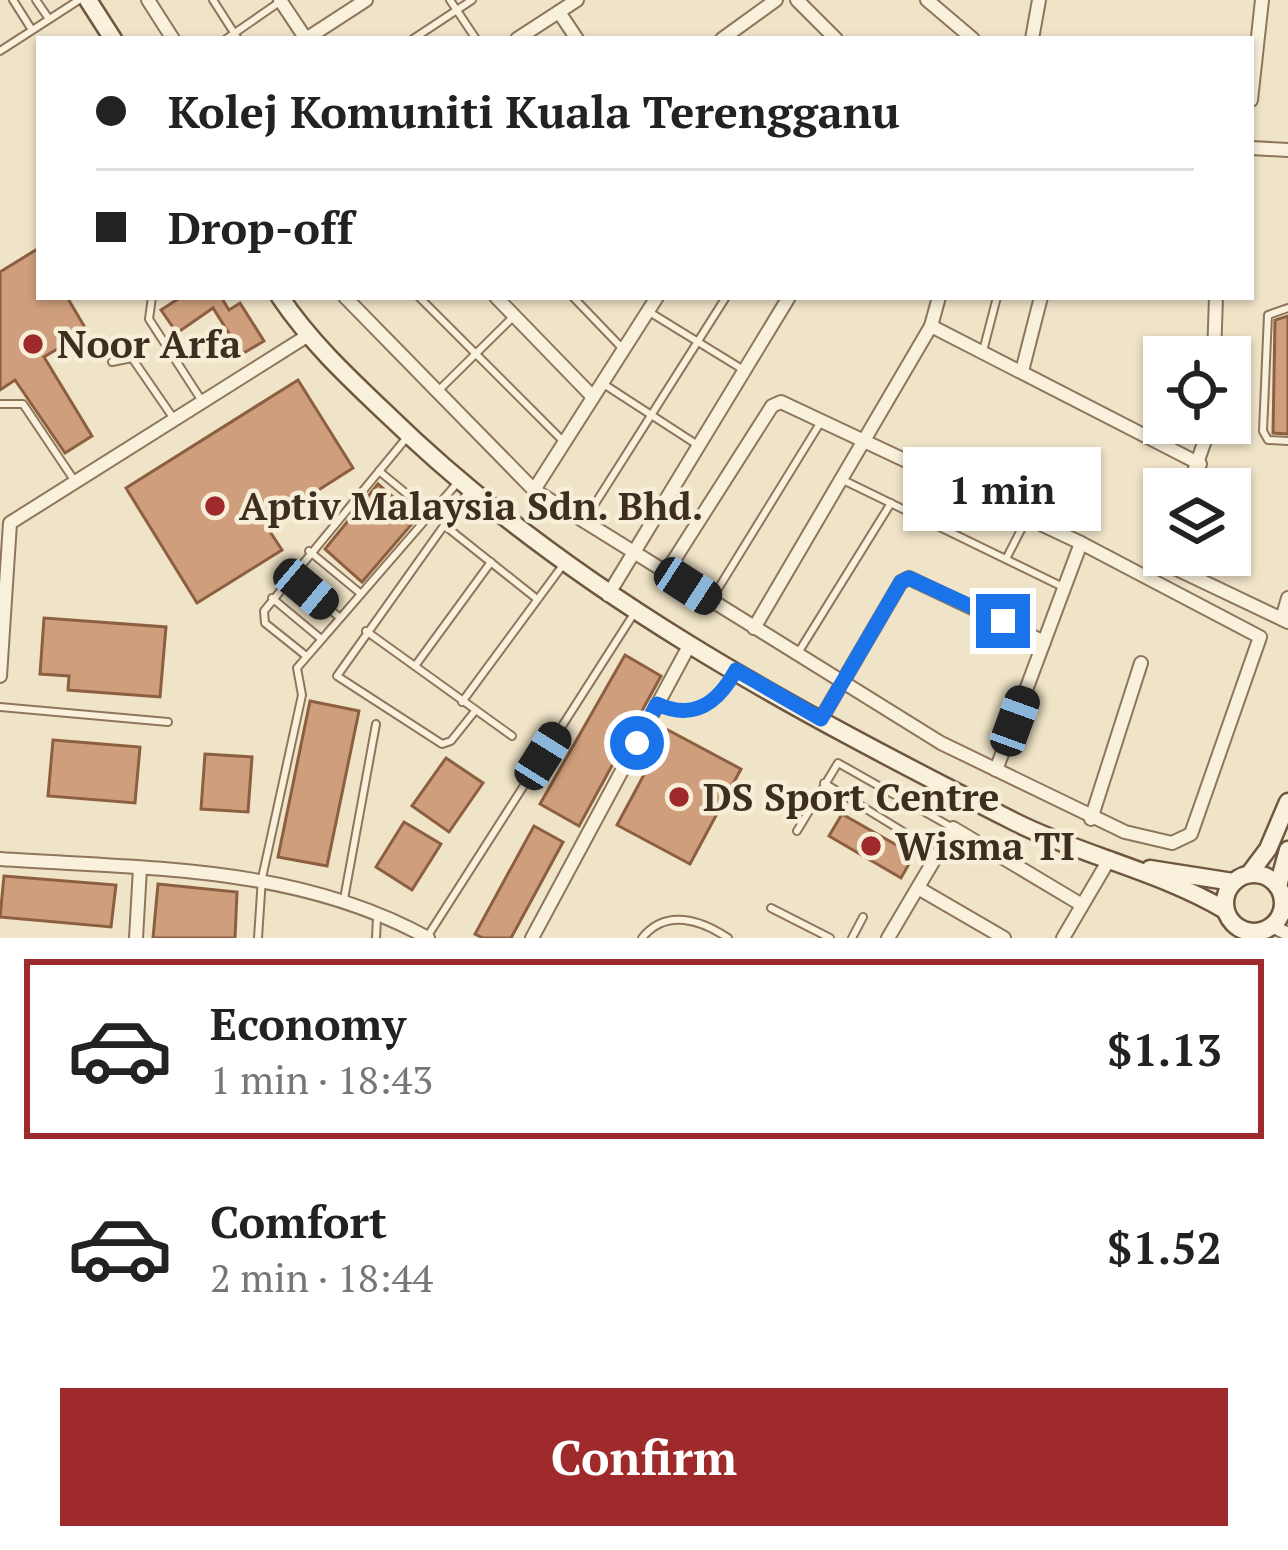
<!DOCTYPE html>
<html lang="en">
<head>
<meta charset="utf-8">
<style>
  :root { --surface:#fff; --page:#f6f6f6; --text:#222; --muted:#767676; --line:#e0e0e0; --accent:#9e2a2b }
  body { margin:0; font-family:"PT Serif",serif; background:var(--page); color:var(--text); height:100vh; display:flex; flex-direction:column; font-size:45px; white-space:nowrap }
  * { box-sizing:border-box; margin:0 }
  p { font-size:39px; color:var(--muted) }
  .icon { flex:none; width:66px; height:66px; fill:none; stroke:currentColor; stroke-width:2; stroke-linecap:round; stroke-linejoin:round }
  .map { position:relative; height:938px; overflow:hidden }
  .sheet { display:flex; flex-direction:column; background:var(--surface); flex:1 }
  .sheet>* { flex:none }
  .hud { position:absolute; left:36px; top:36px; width:1218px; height:264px; border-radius:0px; box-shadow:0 3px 9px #0004; display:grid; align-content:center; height:264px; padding:0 60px; background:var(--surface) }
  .controls { position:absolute; left:1143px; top:336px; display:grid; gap:24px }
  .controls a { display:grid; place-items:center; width:108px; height:108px; border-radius:0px; background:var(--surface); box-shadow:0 3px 9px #0004; font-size:60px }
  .end { position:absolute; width:54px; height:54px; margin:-27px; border:15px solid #1a73e8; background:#fff; box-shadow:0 0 0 6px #fff }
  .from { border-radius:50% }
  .bubble { position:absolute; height:84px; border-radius:0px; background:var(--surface); box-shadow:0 3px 9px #0004; font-size:39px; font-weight:700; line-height:84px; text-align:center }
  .car { position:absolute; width:36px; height:72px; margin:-36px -18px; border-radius:15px; box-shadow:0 0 9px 3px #0007; background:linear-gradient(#222 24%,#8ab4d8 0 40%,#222 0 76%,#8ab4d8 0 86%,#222 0) }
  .hud b { display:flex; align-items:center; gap:42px; height:114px; font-size:45px }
  .hud b+b { border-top:3px solid var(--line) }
  .hud i { width:30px; height:30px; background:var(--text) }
  ul { padding:21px 0 0; list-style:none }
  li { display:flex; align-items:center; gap:36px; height:180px; margin:0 24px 18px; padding:0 36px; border:6px solid transparent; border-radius:0px }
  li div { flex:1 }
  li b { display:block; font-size:45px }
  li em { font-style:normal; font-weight:700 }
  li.selected { border-color:var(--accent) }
  li>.icon { width:108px; height:108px; stroke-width:1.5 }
  .button { display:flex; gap:24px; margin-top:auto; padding:24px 60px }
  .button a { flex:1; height:138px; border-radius:0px; background:var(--accent); color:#fff; font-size:48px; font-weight:700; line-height:138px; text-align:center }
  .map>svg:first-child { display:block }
  .building { fill:#cf9f7d; stroke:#8d5f41; stroke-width:3 }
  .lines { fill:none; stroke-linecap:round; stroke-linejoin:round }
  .lane-casing { stroke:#8d765c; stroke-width:10 }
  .street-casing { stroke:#8d765c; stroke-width:16 }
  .secondary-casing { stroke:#6f573f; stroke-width:21 }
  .lane { stroke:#faf1dc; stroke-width:6 }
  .street { stroke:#faf1dc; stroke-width:12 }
  .secondary { stroke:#faf1dc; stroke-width:16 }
  .route { stroke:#1a73e8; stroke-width:15 }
  .poi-dot { fill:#9e2a2b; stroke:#f7eed8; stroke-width:4.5 }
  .labels { text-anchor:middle; stroke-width:9; stroke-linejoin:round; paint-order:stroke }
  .poi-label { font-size:39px; font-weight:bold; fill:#3d2e20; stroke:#f7eed8; text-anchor:start }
</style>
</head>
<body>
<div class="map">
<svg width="1288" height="938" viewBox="0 0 1288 938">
  <rect width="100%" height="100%" fill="#f0e4c8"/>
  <g class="building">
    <path d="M39,248V297H67L87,331L44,357L92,436L65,453L15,380L0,390V272Z"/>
    <path d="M181,297H221L229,310L240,303L264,341L242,354L213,308L177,333L161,310Z"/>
    <path d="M1288,316V434L1273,433L1275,320Z"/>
    <path d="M298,380L353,468L265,524L282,550L197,603L126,488Z"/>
    <path d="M378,484L417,518L362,582L325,549Z"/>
    <path d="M44,618L166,627L160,697L68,690L69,676L40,674Z"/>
    <path d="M625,655L661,676L579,826L540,804Z"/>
    <path d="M310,701L359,711L327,866L278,857Z"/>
    <path d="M668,730L741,769L690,864L617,825Z"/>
    <path d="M53,740L140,747L135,803L48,796Z"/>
    <path d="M205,754L252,757L248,812L201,809Z"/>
    <path d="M446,758L483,783L449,832L412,806Z"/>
    <path d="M842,814L914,855L901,878L829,836Z"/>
    <path d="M404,822L441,844L412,890L376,867Z"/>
    <path d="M534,826L563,842L511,938H483L475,934Z"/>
    <path d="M4,876L116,885L111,927L0,917Z"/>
    <path d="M158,884L237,892L235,938H153Z"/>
  </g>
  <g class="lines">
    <g class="lane-casing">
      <g id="lane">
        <path d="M13,0L32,30"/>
        <path d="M36,0L49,19"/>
        <path d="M213,0L238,39"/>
        <path d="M450,0L476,39"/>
        <path d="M226,39L281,1"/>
        <path d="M413,39L472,0"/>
        <path d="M0,51L79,0"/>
        <path d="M152,297L149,319L202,401"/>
        <path d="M419,297L562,440"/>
        <path d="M573,297L621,347"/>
        <path d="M1288,308L1268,315L1263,431L1268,440L1288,441"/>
        <path d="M651,313L742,369"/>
        <path d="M983,351L997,297"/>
        <path d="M112,362L132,358L174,419"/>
        <path d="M602,383L696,444"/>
        <path d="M440,389L512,318"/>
        <path d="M0,404H23L74,480"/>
        <path d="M379,471L430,513"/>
        <path d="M841,479L1065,588"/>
        <path d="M470,489L337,676L442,744L451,741L475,711"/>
        <path d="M586,518L726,297"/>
        <path d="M444,525L537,599"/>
        <path d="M309,551L360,593"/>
        <path d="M1006,559L1026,520"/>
        <path d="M290,576L339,617"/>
        <path d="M713,597L822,420"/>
        <path d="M272,598L320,638"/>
        <path d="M366,631L512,736"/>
        <path d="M798,653L891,503"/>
        <path d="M305,655L265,623L264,611L408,436"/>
        <path d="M415,666L491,562"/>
        <path d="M462,702L563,565"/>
        <path d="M661,705C691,719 717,705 733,676"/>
        <path d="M0,707L168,722"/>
        <path d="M824,783L915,839"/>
        <path d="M797,831L838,763L953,828"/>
        <path d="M344,899L376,724"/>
        <path d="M771,908L830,938"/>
        <path d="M429,934L635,612"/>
        <path d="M258,938L262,878L302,695L297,668L459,481"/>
        <path d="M376,938L377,918"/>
        <path d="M642,938C666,908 701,920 728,938"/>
        <path d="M852,938L863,917"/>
      </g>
    </g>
    <g class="street-casing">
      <g id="street">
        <path d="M148,0L173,39"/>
        <path d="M280,0L306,39"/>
        <path d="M797,0L836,39"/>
        <path d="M927,0L973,39"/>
        <path d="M559,12L577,39"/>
        <path d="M306,39L366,0"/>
        <path d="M517,39L577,0"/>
        <path d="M722,39L776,0"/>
        <path d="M1032,39L1039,0"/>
        <path d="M1251,100L1262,0"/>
        <path d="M1251,148L1288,150"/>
        <path d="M345,297L534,490L941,743L1125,832L1172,843L1191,834L1260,637L1081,543L781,402L772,406L667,571"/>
        <path d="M496,297L593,397"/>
        <path d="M939,297L931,326L1200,464"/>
        <path d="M1214,357L1216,297"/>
        <path d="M1022,371L1041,297"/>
        <path d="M1188,489L1211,423"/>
        <path d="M534,490L657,297"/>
        <path d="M1164,538L1158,550L1162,562L1288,622"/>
        <path d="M608,595L789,297"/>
        <path d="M1282,619L1288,598"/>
        <path d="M754,628L931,326"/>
        <path d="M0,676L10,523L307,336"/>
        <path d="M821,719L901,582L909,578L1044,642"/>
        <path d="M996,770L1081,543"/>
        <path d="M1091,819L1141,663"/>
        <path d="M0,859C147,869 296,865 428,938"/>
        <path d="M918,888L1004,938"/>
        <path d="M1283,900L1288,904"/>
        <path d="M1272,926L1288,934"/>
        <path d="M136,938L140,868"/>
        <path d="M532,938L690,644"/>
        <path d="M888,938L953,828L1082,905"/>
        <path d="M1063,938L1110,858"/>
      </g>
    </g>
    <g class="secondary-casing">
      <g id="secondary">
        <path d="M88,0L113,39"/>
        <path d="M280,297C311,343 350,379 390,417C570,592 794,710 1015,822C1083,856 1159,871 1225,910"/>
        <path d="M1150,869L1233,882"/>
        <path d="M1250,873L1268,849L1288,802"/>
        <circle cx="1254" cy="903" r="29"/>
        <path d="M1278,886L1288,850"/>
      </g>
    </g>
    <use href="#lane" class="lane"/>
    <use href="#street" class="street"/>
    <use href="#secondary" class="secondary"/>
  </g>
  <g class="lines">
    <path class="route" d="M637,743L657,704C694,721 718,703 736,670L821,719L901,582L909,578L1003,621"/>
  </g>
  <g class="poi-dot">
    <circle cx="33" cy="344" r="12"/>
    <circle cx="215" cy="506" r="12"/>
    <circle cx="679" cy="797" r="12"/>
    <circle cx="871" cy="846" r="12"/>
  </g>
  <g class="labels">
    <g class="poi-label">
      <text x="57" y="358">Noor Arfa</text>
      <text x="239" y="520">Aptiv Malaysia Sdn. Bhd.</text>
      <text x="703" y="811">DS Sport Centre</text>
      <text x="895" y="860">Wisma TI</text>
    </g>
  </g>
</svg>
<div class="controls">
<a><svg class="icon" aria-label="locate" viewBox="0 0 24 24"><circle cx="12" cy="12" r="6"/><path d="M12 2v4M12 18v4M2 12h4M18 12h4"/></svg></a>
<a><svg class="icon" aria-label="layers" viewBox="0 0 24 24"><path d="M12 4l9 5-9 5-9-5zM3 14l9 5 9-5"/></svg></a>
</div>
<i class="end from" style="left:637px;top:743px"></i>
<i class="end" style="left:1003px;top:621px"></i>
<div class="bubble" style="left:903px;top:447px;width:198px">1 min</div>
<i class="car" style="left:688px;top:586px;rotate:123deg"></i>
<i class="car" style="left:306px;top:589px;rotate:130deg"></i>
<i class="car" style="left:1015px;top:721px;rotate:20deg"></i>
<i class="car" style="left:543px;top:756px;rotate:32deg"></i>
<div class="hud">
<b><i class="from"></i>Kolej Komuniti Kuala Terengganu</b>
<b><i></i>Drop-off</b>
</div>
</div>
<section class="sheet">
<ul>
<li class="selected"><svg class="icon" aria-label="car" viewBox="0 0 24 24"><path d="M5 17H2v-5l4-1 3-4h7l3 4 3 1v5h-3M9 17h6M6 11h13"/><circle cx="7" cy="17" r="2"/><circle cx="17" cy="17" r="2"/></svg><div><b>Economy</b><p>1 min · 18:43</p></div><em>$1.13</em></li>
<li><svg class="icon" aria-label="car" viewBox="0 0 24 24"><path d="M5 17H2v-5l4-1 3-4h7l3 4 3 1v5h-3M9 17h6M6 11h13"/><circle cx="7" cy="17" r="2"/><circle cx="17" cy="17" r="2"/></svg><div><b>Comfort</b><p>2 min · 18:44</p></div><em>$1.52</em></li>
</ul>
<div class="button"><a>Confirm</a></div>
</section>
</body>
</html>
